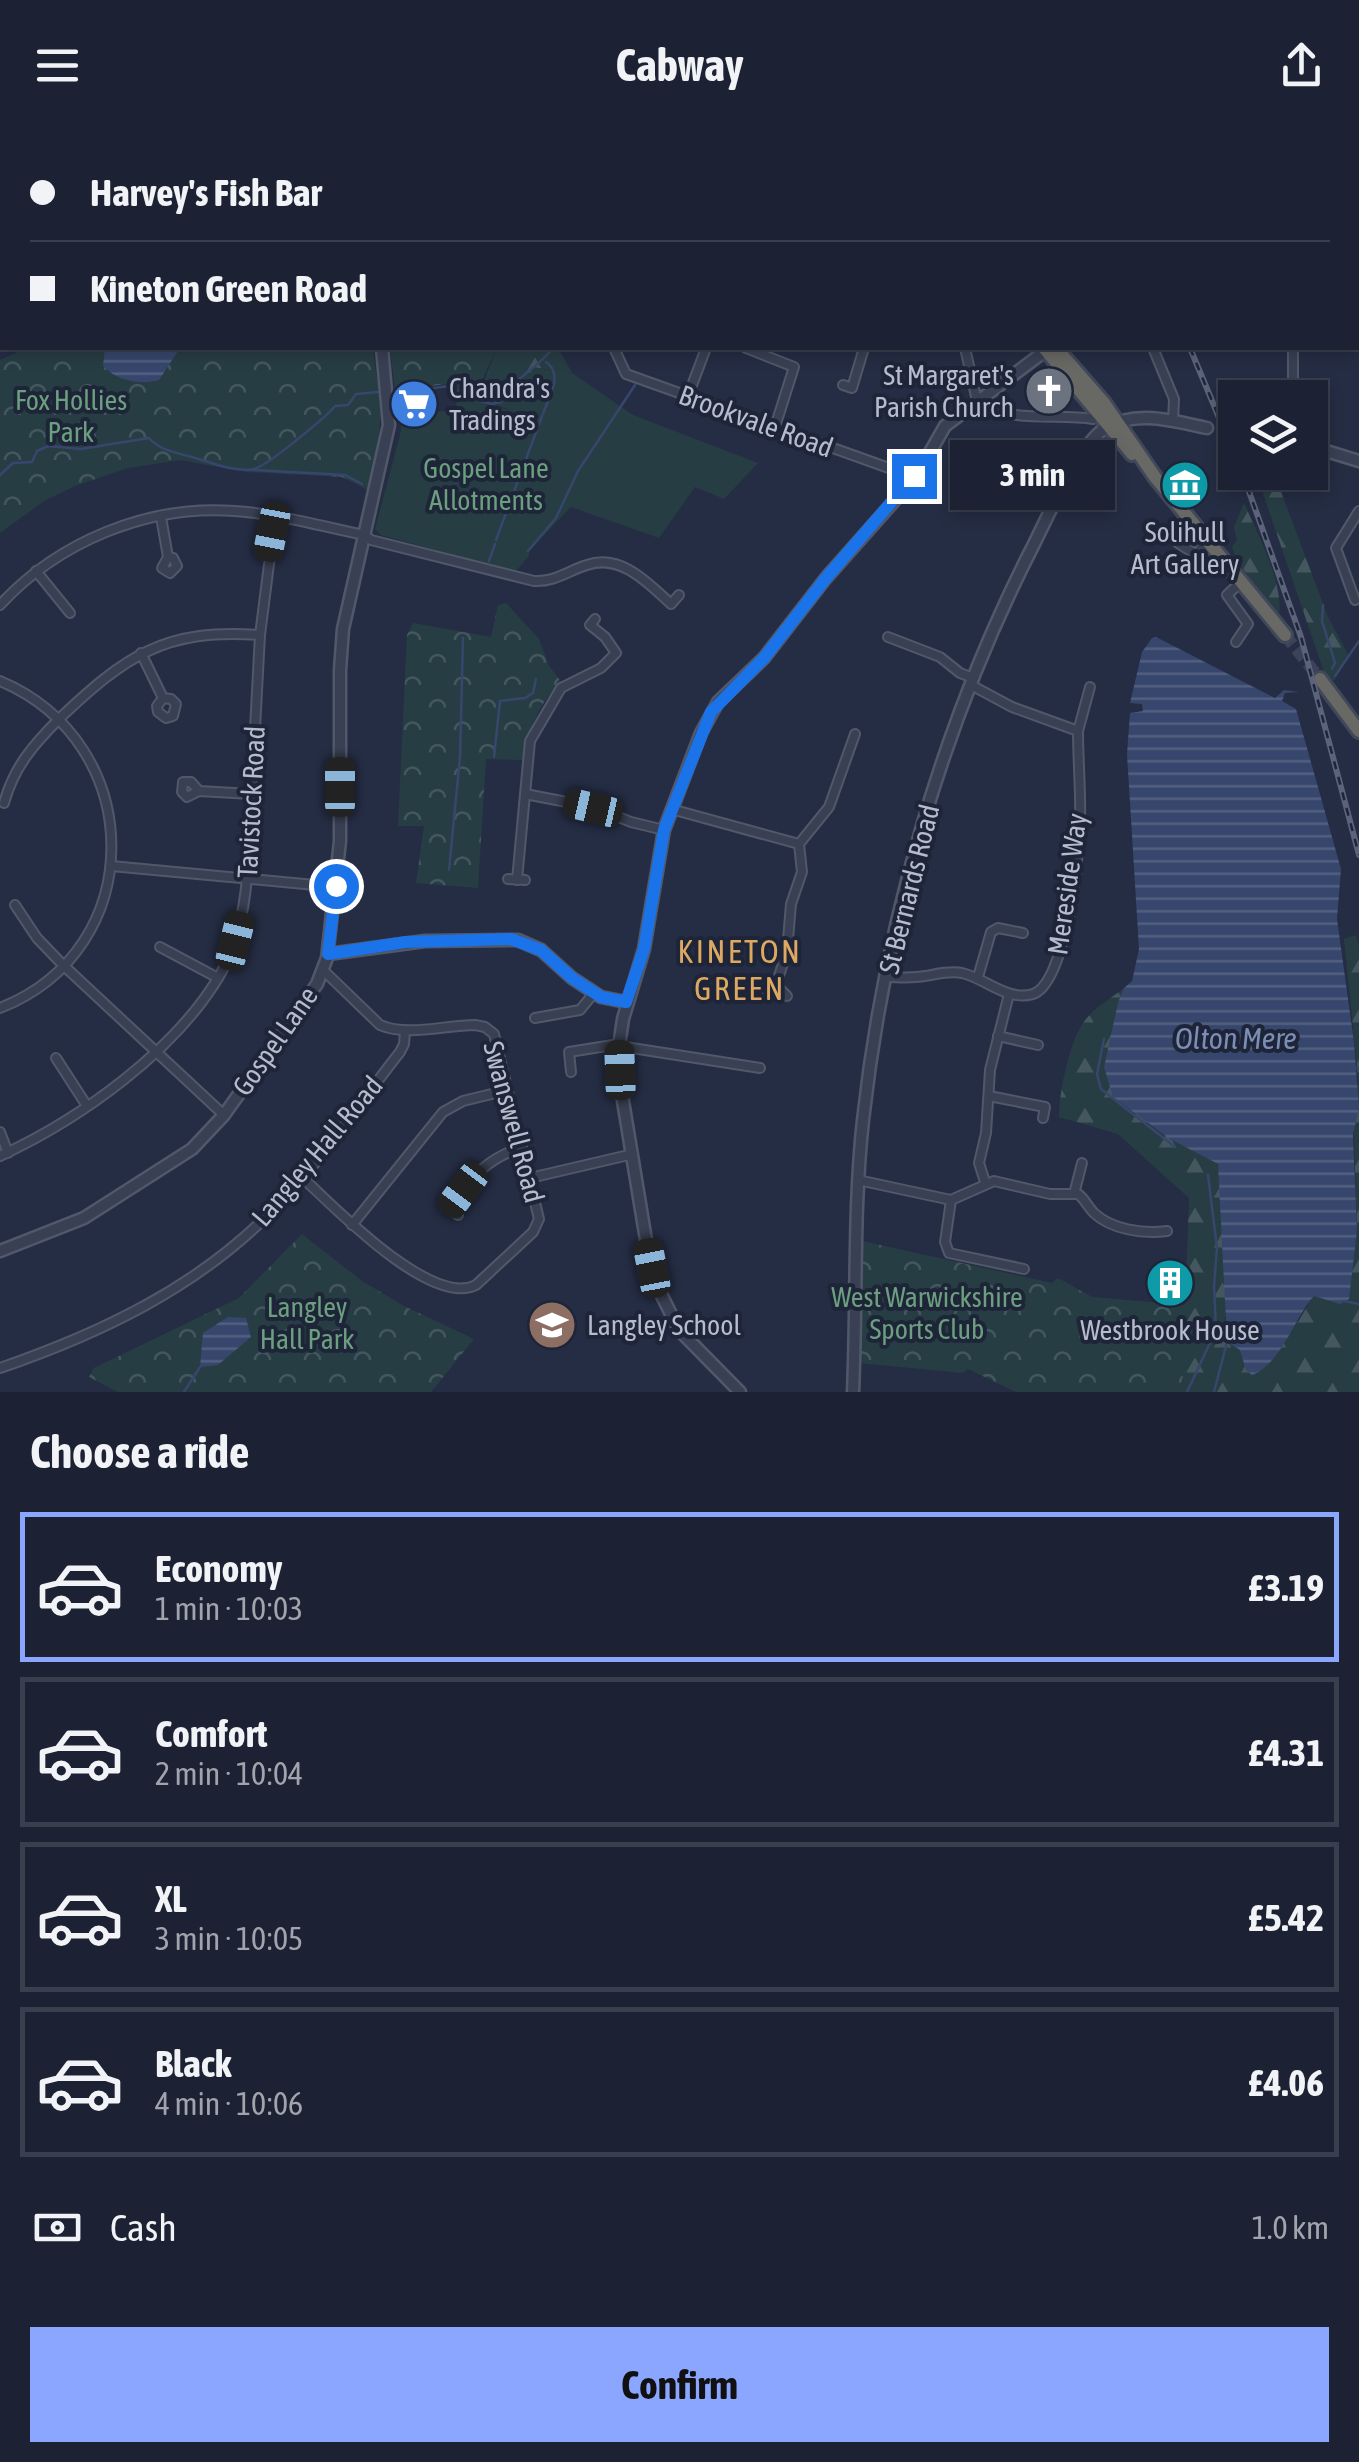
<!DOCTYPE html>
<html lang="en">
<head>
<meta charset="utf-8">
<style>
  :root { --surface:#1c2233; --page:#292f3f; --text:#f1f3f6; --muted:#a0a4ac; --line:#3a3f4e; --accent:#8aa6fe }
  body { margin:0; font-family:"Asap Condensed",sans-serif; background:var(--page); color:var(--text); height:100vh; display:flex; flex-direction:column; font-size:38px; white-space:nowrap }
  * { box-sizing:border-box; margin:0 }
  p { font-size:32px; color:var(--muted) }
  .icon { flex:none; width:55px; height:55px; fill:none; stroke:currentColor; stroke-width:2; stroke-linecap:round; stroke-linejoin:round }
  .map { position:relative; height:1262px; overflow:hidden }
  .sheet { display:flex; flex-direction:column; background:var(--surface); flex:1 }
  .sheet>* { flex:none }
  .hud { position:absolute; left:0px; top:0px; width:1360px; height:220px; box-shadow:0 5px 15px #0003,0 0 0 2px var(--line); display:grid; align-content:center; height:220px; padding:0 30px; background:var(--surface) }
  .controls { position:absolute; left:1218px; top:250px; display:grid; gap:20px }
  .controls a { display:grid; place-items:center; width:110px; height:110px; border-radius:0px; background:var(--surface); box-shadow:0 5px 15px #0003,0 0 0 2px var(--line); font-size:50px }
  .end { position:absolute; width:45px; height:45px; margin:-22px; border:12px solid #1a73e8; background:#fff; box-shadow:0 0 0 5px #fff }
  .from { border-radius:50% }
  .bubble { position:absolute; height:70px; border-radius:0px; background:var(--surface); box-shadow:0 5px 15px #0003,0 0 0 2px var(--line); font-size:32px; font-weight:700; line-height:70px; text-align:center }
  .car { position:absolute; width:30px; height:60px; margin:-30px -15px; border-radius:12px; box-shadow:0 0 8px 2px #0007; background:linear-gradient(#222 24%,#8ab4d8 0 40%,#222 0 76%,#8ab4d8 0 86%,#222 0) }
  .hud b { display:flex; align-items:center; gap:35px; height:95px; font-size:38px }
  .hud b+b { border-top:2px solid var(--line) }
  .hud i { width:25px; height:25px; background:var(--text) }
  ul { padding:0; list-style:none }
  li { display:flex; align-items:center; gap:30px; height:150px; margin:0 20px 15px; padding:0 10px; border:5px solid var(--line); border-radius:0px }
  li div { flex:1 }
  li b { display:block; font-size:38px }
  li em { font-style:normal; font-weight:700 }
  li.current { border-color:var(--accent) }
  li>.icon { width:90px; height:90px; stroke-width:1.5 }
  h2 { padding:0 30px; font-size:45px; line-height:120px }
  .pay { display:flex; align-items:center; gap:25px; height:110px; padding:0 30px; font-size:38px }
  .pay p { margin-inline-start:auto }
  .primary-button { display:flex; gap:20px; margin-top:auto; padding:20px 30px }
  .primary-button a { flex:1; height:115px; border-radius:0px; background:var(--accent); color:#111; font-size:40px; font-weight:700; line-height:115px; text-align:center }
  header { display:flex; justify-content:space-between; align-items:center; height:130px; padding:0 30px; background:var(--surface); font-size:45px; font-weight:700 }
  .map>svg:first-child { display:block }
  .green { fill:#273d44 }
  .forest { fill:url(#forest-firs) }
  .park { fill:url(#park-crowns) }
  .water { fill:url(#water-rules) }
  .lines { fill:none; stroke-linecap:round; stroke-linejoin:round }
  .stream { stroke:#37466c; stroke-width:2.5 }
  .trunk-tunnel { stroke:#3b4259; stroke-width:12; stroke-dasharray:12 6; stroke-linecap:butt }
  .minor-casing { stroke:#51586a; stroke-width:12 }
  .tertiary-casing { stroke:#51586a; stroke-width:15 }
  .trunk-casing { stroke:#41485a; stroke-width:18 }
  .minor { stroke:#394053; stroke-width:8 }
  .tertiary { stroke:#394053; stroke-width:10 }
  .trunk { stroke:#686864; stroke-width:12 }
  .rail-casing { stroke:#5b637a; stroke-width:6 }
  .rail { stroke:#1e2538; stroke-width:2.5; stroke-dasharray:8; stroke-linecap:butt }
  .route { stroke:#1a73e8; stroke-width:12 }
  .labels { text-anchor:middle; stroke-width:8; stroke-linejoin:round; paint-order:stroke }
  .poi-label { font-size:28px; fill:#b6bccd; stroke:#1e2538; text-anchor:start }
  .park-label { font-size:28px; fill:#6c9f7f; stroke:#1e2538 }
  .street-label { font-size:28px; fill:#b6bccd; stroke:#1e2538 }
  .water-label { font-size:30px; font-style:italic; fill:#7c8db6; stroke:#1e2538 }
  .quarter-label { font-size:32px; letter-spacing:2.5px; fill:#dda861; stroke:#1e2538 }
</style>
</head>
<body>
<header><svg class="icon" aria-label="menu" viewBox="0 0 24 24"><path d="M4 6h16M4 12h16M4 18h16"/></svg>Cabway<svg class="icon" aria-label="share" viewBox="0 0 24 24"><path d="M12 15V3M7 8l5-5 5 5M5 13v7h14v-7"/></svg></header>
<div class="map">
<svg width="1359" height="1262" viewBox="0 0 1359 1262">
  <defs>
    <pattern id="forest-firs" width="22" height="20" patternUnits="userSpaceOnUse" patternTransform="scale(2.5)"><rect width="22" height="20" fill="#273d44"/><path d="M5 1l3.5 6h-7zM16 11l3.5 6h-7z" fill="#44575e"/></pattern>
    <pattern id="park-crowns" width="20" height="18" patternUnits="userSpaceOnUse" patternTransform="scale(2.5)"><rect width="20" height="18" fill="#273d44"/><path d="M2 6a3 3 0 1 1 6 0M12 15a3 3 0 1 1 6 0" fill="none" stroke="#44575e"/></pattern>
    <pattern id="water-rules" width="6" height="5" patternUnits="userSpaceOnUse" patternTransform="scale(2.5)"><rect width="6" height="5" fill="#37466c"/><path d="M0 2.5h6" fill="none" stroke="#525f80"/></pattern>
  </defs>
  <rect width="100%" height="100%" fill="#252d44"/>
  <path class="green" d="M532,237L572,243L633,285L758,333L724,369L695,357L659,408L571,377L529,421V426L515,442L381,405L375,399L401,301L400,285L456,280L457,261L468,268L512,281Z"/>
  <g class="forest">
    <path d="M497,218H558L572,243L533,237L512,281L487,271L480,262Z"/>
    <path d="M1256,343H1274L1328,487L1349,526L1334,551L1324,542Z"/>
    <path d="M1244,373C1257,403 1284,453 1279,485L1236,430L1232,416L1237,411L1234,397Z"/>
    <path d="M1356,805L1359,817V1262H1182L1189,1068L1118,1004L1059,987C1059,962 1070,908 1086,889C1096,877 1111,868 1123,859L1104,937L1170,1009L1218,1034L1225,1132V1197L1298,1192L1314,1165L1340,1173L1357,1100L1354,1006L1358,947L1344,809Z"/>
  </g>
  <g class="park">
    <path d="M27,218H373L381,281L378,317L368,360L342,347L247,342L180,330L128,338L75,356L44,371L0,403V230Z"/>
    <path d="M390,218H497L481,252L457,261L448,254L395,260Z"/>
    <path d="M506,473L539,509L549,536L562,553C541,567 526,605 523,630L486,629L478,758L416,753L424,696H398L407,505L413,493L491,507L498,475Z"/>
    <path d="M302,1104L362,1151L404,1176L474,1209L431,1262H118L89,1247L94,1238L239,1168Z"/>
    <path d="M862,1111L1052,1153L1058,1148L1092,1167L1186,1175L1182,1262H1016L968,1239L963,1243L860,1233Z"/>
  </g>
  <g class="water">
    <path d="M105,218H180L159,250C139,255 118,251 103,236Z"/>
    <path d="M1156,507L1275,568L1284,560L1299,562L1285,563L1282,571L1296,579L1341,739L1337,789L1354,912L1359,977L1353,1005L1357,1100L1349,1169L1340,1174L1314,1166C1294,1188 1282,1233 1252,1245L1246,1240L1240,1220L1227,1212L1218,1034L1170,1009L1113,967L1104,937L1118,873L1123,859L1132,851L1139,819L1127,624L1130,583L1143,581L1142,574L1130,573L1142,522L1152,508Z"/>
    <path d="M228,1187L246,1188L251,1207L218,1235L200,1237L203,1203Z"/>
  </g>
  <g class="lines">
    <g class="stream">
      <path d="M620,2L622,0"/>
      <path d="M653,2L655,0"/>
      <path d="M419,260L449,256L468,268L492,274L501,272C513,248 538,238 553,218"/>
      <path d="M543,284C549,266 564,244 546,232"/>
      <path d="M253,340L345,345L362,354"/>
      <path d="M0,345L13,333L32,332L37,321L48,316L81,319L149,308C159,320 177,323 192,327C210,332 235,343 254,339C267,336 325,288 335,276L348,275L356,264L378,262"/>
      <path d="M496,410L542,286"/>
      <path d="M528,421L556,388L578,341L635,255"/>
      <path d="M489,431L495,414"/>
      <path d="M1323,475L1322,491L1335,533L1332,539"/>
      <path d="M1335,546L1359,511"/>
      <path d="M494,627L500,571L525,568L533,563L536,549"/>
      <path d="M449,740L460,627L463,508"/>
      <path d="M1104,909L1097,944L1101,959L1175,1017"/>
      <path d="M1357,938H1359"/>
      <path d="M1344,1171L1359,1174"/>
      <path d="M184,1262L200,1237"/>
      <path d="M1187,1262L1216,1200L1214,1156L1217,1118L1208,1045"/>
      <path d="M1214,1262L1227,1212"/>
    </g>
    <path class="trunk-tunnel" d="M1285,505L1320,549"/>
    <g class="minor-casing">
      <g id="minor">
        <path d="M712,0L714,2"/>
        <path d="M1044,0L1046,2"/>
        <path d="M186,2L187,0"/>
        <path d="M321,2L322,0"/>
        <path d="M700,2L701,0"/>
        <path d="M0,15L2,17"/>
        <path d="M0,173L2,172"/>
        <path d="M614,218L626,244L914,347"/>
        <path d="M746,218L794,237L775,297"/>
        <path d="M965,218L977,271C1009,294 1057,283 1093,289"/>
        <path d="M1153,218L1174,269L1173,291"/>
        <path d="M843,255L852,258L864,218"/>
        <path d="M688,266L706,218"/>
        <path d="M1293,268V218"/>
        <path d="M161,387L168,427L173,428L177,436L170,443L162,438L168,427"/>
        <path d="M1180,403L1178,413L1197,425L1201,418L1210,412"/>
        <path d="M36,441L70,483"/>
        <path d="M1355,470L1336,418L1359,381"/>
        <path d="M0,475C58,412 148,374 235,381C278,384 321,396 364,405L371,410L534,451C556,452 567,441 587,435C621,423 649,454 671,474L679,465"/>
        <path d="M888,507L940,527L960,543L973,548"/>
        <path d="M1236,512L1248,494L1227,465L1242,451"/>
        <path d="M141,523L163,568L171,569L176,574L173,586L166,588L158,582L157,576L163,568"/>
        <path d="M0,551C147,613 150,819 0,878"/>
        <path d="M1078,601L1090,557"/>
        <path d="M199,661L191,652H183L182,662L187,667L199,661L251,664"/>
        <path d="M525,664L593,677L631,692L664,700"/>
        <path d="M4,673C14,637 33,615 59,589C125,526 165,498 260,505"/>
        <path d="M671,679L799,714L802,742L791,774L787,821L776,855"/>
        <path d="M799,714L829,677L855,604"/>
        <path d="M111,736L336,757"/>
        <path d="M508,749L525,750"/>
        <path d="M517,750L530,611L561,558L601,538L616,523L605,507L590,495L595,489"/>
        <path d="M15,775L37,808L63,835L224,985"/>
        <path d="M160,817L218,848"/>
        <path d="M886,847C896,847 906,848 916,847C932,846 946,840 962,843C985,848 1008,872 1033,864C1066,853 1079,726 1080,693C1081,662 1078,631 1078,601L1012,577L971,555"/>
        <path d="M978,847L991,802L998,798L1023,803"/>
        <path d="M768,864L776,855L787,866"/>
        <path d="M535,888L580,880L594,863"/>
        <path d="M998,906L1038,915"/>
        <path d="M619,916L760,938"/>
        <path d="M56,928L87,976"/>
        <path d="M571,942L569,922L619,914"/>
        <path d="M989,966L1045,977L1043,988"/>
        <path d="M0,1002L8,1023"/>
        <path d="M0,1026C80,989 176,921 221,843C238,814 244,780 247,748L260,505L275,387"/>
        <path d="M302,1047C333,1076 431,1178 476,1155L533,1102L539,1089L494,904L485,897L475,895C445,895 408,907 380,895L322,839"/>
        <path d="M530,1048L633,1024"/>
        <path d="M858,1050L951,1070L994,1051L1050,1064H1078C1085,1069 1087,1076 1094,1083C1112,1100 1144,1104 1167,1101"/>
        <path d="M985,1052L979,1033L986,1003L990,940L1009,864"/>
        <path d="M1074,1064L1082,1033"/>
        <path d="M951,1070L945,1112L949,1123L1024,1139"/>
        <path d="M458,1085L449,1078C473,1047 484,1030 522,1017"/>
        <path d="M352,1095L443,982L463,971L508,960"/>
        <path d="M0,1238C99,1204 196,1158 270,1083C319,1035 358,975 400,922L404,914L405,901"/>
      </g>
    </g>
    <g class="tertiary-casing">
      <g id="tertiary">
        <path d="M65,2L67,0"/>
        <path d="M423,2V0"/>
        <path d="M1160,2L1161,0"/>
        <path d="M0,60L2,58"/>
        <path d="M1228,303L1235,304"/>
        <path d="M1310,316L1359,331"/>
        <path d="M328,824L425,811L518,810L541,820L572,848L601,867L626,872"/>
        <path d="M0,1121L84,1088L192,1019L224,985L317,854L327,828L340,711V540L343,499L389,295L382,218"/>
        <path d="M740,1262L679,1200L657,1156L647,1116L623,971L619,916L623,889L644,819L664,700L701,603L718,572L764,528L826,448L896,369L925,331L945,296L1049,218"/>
        <path d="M853,1262C857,1172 853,1080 863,990C885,792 943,591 1034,414C1048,386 1080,314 1104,299C1136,279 1173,291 1207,298"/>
      </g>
    </g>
    <g class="trunk-casing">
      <g id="trunk">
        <path d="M867,0L869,2"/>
        <path d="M1044,218L1132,324"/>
        <path d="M1056,218L1104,273L1155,347L1285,505"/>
        <path d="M1320,549L1359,601"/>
      </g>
    </g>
    <use href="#minor" class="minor"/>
    <use href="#tertiary" class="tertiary"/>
    <use href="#trunk" class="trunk"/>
    <g class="rail-casing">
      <g id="rail">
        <path d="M1104,0L1105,2"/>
        <path d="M1190,218L1235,326"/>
        <path d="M1242,342L1301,507L1359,725"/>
      </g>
    </g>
    <use href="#rail" class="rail"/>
  </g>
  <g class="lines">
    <path class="route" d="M336,756L328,824L406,812L511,809L541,820L572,848L601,867L626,872L644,819L664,700L711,582L764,528L826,448L914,346"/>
  </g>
  <defs>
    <g id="church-disc" transform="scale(2.5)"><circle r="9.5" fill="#6b7280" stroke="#1e2538"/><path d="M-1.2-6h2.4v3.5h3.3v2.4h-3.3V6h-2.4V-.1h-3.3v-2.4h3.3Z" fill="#fff"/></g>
    <g id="supermarket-disc" transform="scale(2.5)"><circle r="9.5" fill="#3f7fe0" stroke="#1e2538"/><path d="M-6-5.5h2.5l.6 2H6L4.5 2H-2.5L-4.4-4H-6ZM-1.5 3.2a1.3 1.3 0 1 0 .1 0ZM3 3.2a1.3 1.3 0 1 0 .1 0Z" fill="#fff"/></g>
    <g id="museum-disc" transform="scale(2.5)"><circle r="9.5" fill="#0f9aa8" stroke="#1e2538"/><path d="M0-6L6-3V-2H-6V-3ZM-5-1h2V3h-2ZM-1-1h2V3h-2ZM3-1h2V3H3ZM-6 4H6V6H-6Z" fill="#fff"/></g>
    <g id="building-disc" transform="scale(2.5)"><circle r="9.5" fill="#0f9aa8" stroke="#1e2538"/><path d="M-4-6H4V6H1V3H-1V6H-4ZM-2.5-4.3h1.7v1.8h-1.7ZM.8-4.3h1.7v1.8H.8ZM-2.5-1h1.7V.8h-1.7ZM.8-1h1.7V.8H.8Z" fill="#fff"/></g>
    <g id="school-disc" transform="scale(2.5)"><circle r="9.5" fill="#8d6e63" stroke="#1e2538"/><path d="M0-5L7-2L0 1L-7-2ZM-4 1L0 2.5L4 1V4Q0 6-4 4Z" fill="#fff"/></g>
  </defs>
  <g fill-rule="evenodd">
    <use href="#church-disc" x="1049" y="261"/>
    <use href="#supermarket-disc" x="414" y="274"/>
    <use href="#museum-disc" x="1185" y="355"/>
    <use href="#building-disc" x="1170" y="1153"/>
    <use href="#school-disc" x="552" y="1195"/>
  </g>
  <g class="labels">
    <g class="poi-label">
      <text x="1014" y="255" text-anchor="end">St Margaret's<tspan x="1014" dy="32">Parish Church</tspan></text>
      <text x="449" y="268">Chandra's<tspan x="449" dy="32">Tradings</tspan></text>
      <text x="1185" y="412" text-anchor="middle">Solihull<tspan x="1185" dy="32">Art Gallery</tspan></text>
      <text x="587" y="1205">Langley School</text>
      <text x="1170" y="1210" text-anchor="middle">Westbrook House</text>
    </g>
    <g class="park-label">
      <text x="71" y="280">Fox Hollies<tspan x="71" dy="32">Park</tspan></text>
      <text x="486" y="348">Gospel Lane<tspan x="486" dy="32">Allotments</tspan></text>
      <text x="927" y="1177">West Warwickshire<tspan x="927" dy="32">Sports Club</tspan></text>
      <text x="307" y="1187">Langley<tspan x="307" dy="32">Hall Park</tspan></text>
    </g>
    <g class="street-label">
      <text transform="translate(756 291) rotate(20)" y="10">Brookvale Road</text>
      <text transform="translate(251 672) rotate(-87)" y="10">Tavistock Road</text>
      <text transform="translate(1067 754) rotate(-82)" y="10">Mereside Way</text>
      <text transform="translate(909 759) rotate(-76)" y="10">St Bernards Road</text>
      <text transform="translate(275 911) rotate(-55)" y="10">Gospel Lane</text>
      <text transform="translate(514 992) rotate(75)" y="10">Swanswell Road</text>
      <text transform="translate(317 1021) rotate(-50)" y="10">Langley Hall Road</text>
    </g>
    <g class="water-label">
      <text x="1236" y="919">Olton Mere</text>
    </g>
    <g class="quarter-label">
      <text x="740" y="833">KINETON<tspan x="740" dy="37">GREEN</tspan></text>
    </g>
  </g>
</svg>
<div class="controls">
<a><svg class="icon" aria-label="layers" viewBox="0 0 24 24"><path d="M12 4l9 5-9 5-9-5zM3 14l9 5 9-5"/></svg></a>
</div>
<i class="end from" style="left:336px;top:756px"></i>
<i class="end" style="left:914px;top:346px"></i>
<div class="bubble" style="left:950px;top:310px;width:165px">3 min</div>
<i class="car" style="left:272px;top:402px;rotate:191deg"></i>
<i class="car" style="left:340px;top:657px;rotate:0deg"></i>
<i class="car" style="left:593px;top:678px;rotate:283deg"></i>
<i class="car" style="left:235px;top:811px;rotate:14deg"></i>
<i class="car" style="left:620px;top:940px;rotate:358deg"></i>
<i class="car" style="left:463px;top:1060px;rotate:217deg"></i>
<i class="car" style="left:652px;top:1138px;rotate:349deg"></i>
<div class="hud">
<b><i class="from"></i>Harvey's Fish Bar</b>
<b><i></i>Kineton Green Road</b>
</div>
</div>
<section class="sheet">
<h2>Choose a ride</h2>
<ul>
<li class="current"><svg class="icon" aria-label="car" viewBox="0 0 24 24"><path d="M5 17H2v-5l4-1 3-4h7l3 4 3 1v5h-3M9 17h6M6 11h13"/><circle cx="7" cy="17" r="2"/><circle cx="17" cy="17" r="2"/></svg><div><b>Economy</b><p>1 min · 10:03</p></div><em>£3.19</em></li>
<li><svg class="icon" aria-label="car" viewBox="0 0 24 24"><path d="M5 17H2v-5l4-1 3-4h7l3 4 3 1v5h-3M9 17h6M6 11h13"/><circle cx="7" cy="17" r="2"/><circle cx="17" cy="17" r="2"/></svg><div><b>Comfort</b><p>2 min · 10:04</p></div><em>£4.31</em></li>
<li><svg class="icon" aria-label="car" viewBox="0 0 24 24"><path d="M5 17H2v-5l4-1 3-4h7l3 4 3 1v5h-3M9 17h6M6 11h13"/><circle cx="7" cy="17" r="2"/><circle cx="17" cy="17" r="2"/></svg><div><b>XL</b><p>3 min · 10:05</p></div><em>£5.42</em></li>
<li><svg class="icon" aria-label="car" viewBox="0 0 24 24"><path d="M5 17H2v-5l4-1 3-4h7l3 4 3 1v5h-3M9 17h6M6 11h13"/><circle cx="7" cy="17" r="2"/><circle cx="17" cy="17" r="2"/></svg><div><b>Black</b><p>4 min · 10:06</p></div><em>£4.06</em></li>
</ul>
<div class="pay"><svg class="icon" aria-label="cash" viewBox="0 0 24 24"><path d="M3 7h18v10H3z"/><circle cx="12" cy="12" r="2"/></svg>Cash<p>1.0 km</p></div>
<div class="primary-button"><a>Confirm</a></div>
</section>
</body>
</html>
